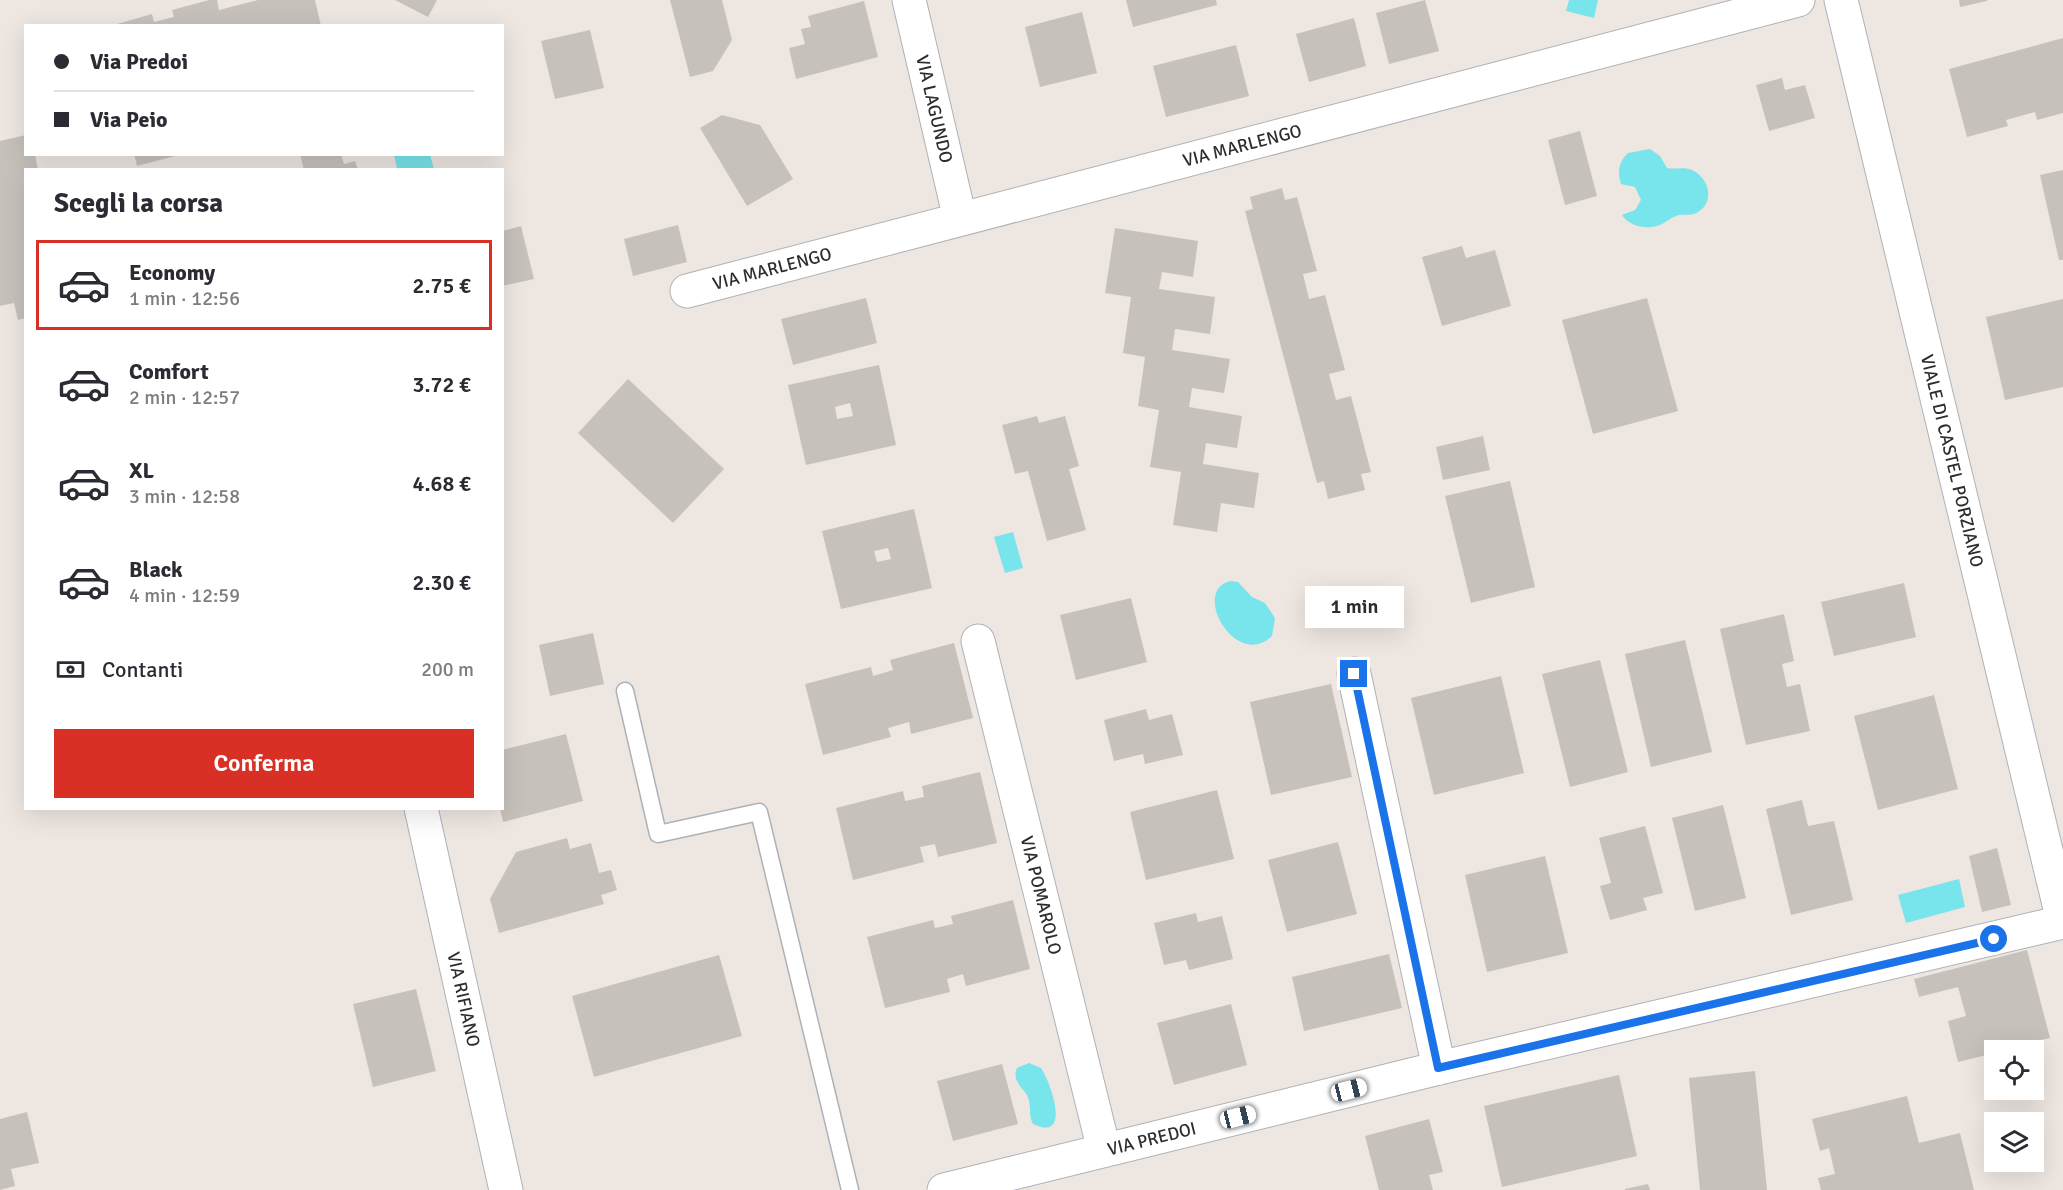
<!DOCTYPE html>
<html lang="it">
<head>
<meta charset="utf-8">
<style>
  :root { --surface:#fff; --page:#f7f7f7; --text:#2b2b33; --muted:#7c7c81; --line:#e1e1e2; --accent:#d93025 }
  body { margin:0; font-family:Signika,sans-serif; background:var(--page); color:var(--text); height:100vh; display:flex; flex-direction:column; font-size:22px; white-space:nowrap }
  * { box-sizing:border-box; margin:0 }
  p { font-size:20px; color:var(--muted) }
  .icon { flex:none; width:33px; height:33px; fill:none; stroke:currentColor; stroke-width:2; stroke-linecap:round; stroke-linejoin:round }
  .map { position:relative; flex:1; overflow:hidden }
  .drawer { position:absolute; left:24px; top:168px; width:480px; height:642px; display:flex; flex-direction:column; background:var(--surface); border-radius:0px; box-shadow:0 6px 24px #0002 }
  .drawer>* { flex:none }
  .guide { position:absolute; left:24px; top:24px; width:480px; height:132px; border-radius:0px; box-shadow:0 6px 24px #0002; display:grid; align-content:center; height:132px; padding:0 30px; background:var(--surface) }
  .controls { position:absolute; left:1984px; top:1040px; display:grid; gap:12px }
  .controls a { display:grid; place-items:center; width:60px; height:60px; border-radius:0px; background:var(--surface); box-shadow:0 6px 24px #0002; font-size:30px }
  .end { position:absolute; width:27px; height:27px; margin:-14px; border:8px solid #1a73e8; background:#fff; box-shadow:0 0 0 3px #fff }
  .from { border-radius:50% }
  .bubble { position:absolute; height:42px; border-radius:0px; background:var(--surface); box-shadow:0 6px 24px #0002; font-size:20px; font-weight:600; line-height:42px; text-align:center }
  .car { position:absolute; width:18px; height:36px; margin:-18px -9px; border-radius:8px; box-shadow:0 0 4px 2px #0007; background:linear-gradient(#fff 24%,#345 0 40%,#fff 0 76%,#345 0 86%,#fff 0) }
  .guide b { display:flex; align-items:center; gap:21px; height:57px; font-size:22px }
  .guide b+b { border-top:2px solid var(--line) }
  .guide i { width:15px; height:15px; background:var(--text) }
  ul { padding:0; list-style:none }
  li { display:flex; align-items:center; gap:18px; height:90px; margin:0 12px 9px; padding:0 18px; border:3px solid transparent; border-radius:0px }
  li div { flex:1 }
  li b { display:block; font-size:22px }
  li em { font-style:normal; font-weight:600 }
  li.active { border-color:var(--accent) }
  li>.icon { width:54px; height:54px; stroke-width:1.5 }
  h2 { padding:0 30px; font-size:27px; line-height:72px }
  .pay { display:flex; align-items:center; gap:15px; height:66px; padding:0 30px; font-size:22px }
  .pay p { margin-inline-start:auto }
  .button { display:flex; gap:12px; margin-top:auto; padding:12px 30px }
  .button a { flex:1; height:69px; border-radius:0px; background:var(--accent); color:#fff; font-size:24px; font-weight:600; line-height:69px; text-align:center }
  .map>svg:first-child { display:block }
  .water { fill:#78e4ec }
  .building { fill:#c7c1bc; fill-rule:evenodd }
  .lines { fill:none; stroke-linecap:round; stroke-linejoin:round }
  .lane-casing { stroke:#adb2b9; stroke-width:19 }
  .street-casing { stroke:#adb2b9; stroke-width:35 }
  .secondary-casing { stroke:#adb2b9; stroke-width:35 }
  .lane { stroke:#fff; stroke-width:16 }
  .street { stroke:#fff; stroke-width:33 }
  .secondary { stroke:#fff; stroke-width:33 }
  .route { stroke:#1a73e8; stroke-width:8 }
  .labels { text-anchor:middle; stroke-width:4.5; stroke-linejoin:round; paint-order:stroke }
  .street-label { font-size:18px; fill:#2d2d2d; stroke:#fff }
</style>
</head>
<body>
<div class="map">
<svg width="2063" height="1190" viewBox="0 0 2063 1190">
  <rect width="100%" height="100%" fill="#eee6e1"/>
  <g class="water">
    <path d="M1569,0H1598L1594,18L1566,11Z"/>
    <path d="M1650,149L1660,156L1667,168C1676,170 1684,166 1694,171C1709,179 1715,202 1698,212C1691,217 1683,213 1676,216C1670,218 1665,223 1660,225C1647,230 1630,227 1622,215L1635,210L1641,200L1635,187L1621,184C1617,172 1619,161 1628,153Z"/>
    <path d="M394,155H430L434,169H397Z"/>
    <path d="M1013,532L1023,568L1005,573L994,537Z"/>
    <path d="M1231,581L1238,582L1252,597L1265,603L1275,618L1272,636C1235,671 1190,589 1231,581Z"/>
    <path d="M1959,879L1965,907L1906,923L1898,895Z"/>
    <path d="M1029,1063L1041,1068C1050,1081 1073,1143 1033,1124C1028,1115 1032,1105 1027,1095C1021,1086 1012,1080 1017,1068Z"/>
  </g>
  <g class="building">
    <path d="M209,0H217L219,10L258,0H315L321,26H110L152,14L154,22L174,17L172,10Z"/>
    <path d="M395,0H437L428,17Z"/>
    <path d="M670,0H722L732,40L713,71L690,77Z"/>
    <path d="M1126,0H1216L1217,5L1133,27Z"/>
    <path d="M1425,0L1439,51L1389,64L1376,13Z"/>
    <path d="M1959,0H1987V1L1960,7Z"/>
    <path d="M864,1L878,57L796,79L789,48L805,44L801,29L811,27L808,16Z"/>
    <path d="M1082,12L1097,73L1040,87L1025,27Z"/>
    <path d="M1354,18L1366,66L1309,82L1296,34Z"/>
    <path d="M590,30L604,88L555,99L541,41Z"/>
    <path d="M2063,38V113L2037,120L2035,112L2006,120L2008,126L1967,137L1949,69Z"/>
    <path d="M1236,45L1249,96L1166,117L1153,66Z"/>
    <path d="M1782,78L1785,90L1805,85L1815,118L1769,131L1756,85Z"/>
    <path d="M722,115L760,125L793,179L747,206L700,128Z"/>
    <path d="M1580,131L1597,196L1565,205L1548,140Z"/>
    <path d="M26,135V154H35L38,170H26V318L18,320L14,303L0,306V141Z"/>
    <path d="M134,154H179V155L137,166Z"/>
    <path d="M300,154H341L344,164L355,161L358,170H304Z"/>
    <path d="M2063,170V260H2059L2040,175Z"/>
    <path d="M1282,188L1285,200L1297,197L1317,271L1303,274L1309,299L1325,295L1345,370L1329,374L1336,400L1351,396L1371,472L1361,474L1365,490L1328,499L1324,481L1317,483L1245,211L1253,209L1250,197Z"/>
    <path d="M678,225L687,262L633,276L624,239Z"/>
    <path d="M521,226L534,279L502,286V231Z"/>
    <path d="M1115,228L1198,241L1193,277L1162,272L1159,289L1215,297L1210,334L1175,329L1172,350L1230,359L1224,393L1192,388L1189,407L1242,416L1237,448L1206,443L1203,464L1259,473L1254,508L1221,503L1217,532L1173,525L1181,472L1150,467L1159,410L1138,406L1145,357L1123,353L1131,297L1105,293Z"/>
    <path d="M1462,246L1466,258L1495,250L1511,306L1442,326L1422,257Z"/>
    <path d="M866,298L877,343L793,365L781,319Z"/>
    <path d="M1647,298L1678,411L1593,434L1562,320Z"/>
    <path d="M2063,299V387L2005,400L1986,317Z"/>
    <path d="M879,365L896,445L806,465L788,385ZM850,403L853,416L837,419L835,407Z"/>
    <path d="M628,379L724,469L673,523L578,433Z"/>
    <path d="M1037,416L1039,423L1065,416L1079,466L1069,469L1086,530L1047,541L1028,471L1015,474L1002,425Z"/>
    <path d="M1483,436L1490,470L1443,480L1436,447Z"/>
    <path d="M1510,481L1535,587L1471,603L1445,496Z"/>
    <path d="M914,509L932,588L841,609L822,531ZM888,548L891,559L877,562L874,551Z"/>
    <path d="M1904,583L1916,637L1834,656L1821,602Z"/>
    <path d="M1131,598L1147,662L1076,680L1060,615Z"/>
    <path d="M1784,614L1794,661L1782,664L1787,687L1800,684L1810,731L1746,745L1720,629Z"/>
    <path d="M593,633L604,684L550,696L539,645Z"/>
    <path d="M1685,640L1712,752L1651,767L1625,654Z"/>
    <path d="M954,643L973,718L911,734L909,722L888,728L891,737L823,755L805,684L871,667L873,676L893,670L890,660Z"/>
    <path d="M1600,660L1628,772L1570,787L1542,674Z"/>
    <path d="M1501,676L1524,773L1434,795L1411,698Z"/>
    <path d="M1331,684L1352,777L1271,795L1250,702Z"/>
    <path d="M1934,695L1958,789L1878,810L1854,716Z"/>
    <path d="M1146,709L1149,720L1172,714L1183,755L1145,764L1143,754L1114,761L1104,720Z"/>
    <path d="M566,734L583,801L503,822L500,808H502V750Z"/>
    <path d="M980,772L997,843L938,857L935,844L920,847L924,862L853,880L836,808L903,791L905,801L924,797L922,786Z"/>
    <path d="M1217,790L1234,859L1146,880L1130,812Z"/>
    <path d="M1802,800L1808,826L1834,821L1853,900L1791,915L1766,809Z"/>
    <path d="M1723,805L1746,898L1695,911L1672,818Z"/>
    <path d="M1645,826L1663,893L1643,898L1647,910L1610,920L1600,886L1611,883L1599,838Z"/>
    <path d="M567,838L570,849L591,843L599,873L611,870L617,890L601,895L604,904L499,933L490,899L516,852Z"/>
    <path d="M1338,842L1357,914L1287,932L1268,860Z"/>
    <path d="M1997,848L2011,905L1982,912L1969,856Z"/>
    <path d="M1545,856L1568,953L1487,972L1465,875Z"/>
    <path d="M1013,900L1030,969L966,986L963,974L947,979L950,992L885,1008L867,937L933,920L935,928L953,924L951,916Z"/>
    <path d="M1196,913L1198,922L1222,916L1233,959L1189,970L1186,960L1164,965L1154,923Z"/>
    <path d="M2027,950L2050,1038L1995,1050V1053L1958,1062L1948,1021L1966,1016L1958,987L1919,997L1914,979Z"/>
    <path d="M1389,954L1402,1008L1304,1031L1292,977Z"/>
    <path d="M719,955L742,1036L594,1077L572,996Z"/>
    <path d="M416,989L436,1071L373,1087L353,1004Z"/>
    <path d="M1231,1004L1247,1065L1174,1085L1157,1023Z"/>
    <path d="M1002,1064L1018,1124L953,1141L937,1081Z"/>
    <path d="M1755,1071L1767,1190H1700L1689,1078Z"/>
    <path d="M1619,1075L1637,1156L1502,1187L1484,1106Z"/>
    <path d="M1907,1096L1919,1143L1960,1133L1974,1190H1821L1818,1178L1835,1174L1829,1148L1820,1151L1812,1119Z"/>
    <path d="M27,1112L39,1163L11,1169L15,1186L0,1190V1119Z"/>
    <path d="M1429,1119L1443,1172L1429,1175L1433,1190H1379L1365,1136Z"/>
    <path d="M1648,1184L1650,1190H1625V1189Z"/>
  </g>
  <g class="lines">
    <g class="lane-casing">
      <path id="lane" d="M625,691L658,834L759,812L850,1190"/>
    </g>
    <g class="street-casing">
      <g id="street">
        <path id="s1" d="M909,0L960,219"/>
        <path id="s2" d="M687,291L1798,0"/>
        <path id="s3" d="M978,641L1104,1150"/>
        <path d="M1354,674L1439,1068"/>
        <path id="s4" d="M421,808L506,1190"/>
        <path id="s5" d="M944,1190L1439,1068L2063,922"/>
      </g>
    </g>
    <g class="secondary-casing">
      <g id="secondary">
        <path id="s6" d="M1841,0L2063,921"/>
      </g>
    </g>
    <use href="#lane" class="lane"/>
    <use href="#street" class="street"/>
    <use href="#secondary" class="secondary"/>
  </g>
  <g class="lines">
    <path class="route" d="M1354,674L1438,1068L1994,939"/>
  </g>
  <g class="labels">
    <g class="street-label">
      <text dy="6" stroke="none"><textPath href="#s1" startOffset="112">VIA LAGUNDO</textPath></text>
      <text dy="6" stroke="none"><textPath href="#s2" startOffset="574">VIA MARLENGO</textPath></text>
      <text dy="6" stroke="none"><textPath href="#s2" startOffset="88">VIA MARLENGO</textPath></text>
      <text dy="6" stroke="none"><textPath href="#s6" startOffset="474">VIALE DI CASTEL PORZIANO</textPath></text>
      <text dy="6" stroke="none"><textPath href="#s3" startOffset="262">VIA POMAROLO</textPath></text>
      <text dy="6" stroke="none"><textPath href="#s4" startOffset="196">VIA RIFIANO</textPath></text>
      <text dy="6" stroke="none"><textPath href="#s5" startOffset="214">VIA PREDOI</textPath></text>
    </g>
  </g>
</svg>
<div class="controls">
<a><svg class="icon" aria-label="locate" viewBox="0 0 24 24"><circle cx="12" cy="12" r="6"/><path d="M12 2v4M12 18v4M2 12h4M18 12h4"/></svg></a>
<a><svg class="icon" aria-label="layers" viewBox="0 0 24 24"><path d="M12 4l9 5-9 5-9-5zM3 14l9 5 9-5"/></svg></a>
</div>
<i class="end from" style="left:1994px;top:939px"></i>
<i class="end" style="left:1354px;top:674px"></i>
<div class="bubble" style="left:1305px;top:586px;width:99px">1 min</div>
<i class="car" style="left:1349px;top:1090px;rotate:76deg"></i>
<i class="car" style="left:1238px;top:1117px;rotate:76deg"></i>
<div class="guide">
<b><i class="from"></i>Via Predoi</b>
<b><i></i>Via Peio</b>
</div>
<section class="drawer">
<h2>Scegli la corsa</h2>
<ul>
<li class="active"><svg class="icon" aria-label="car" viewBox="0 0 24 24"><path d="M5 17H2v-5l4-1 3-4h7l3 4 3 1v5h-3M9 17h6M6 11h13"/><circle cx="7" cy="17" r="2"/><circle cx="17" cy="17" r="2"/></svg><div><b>Economy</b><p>1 min · 12:56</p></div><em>2.75 €</em></li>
<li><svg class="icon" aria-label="car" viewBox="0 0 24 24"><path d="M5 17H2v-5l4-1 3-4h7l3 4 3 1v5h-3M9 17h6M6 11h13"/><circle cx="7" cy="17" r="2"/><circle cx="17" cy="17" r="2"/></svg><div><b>Comfort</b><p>2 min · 12:57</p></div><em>3.72 €</em></li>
<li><svg class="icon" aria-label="car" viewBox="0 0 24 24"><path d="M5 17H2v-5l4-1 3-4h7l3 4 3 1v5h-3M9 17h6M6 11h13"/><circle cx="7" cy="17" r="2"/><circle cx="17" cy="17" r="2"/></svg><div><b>XL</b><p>3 min · 12:58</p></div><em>4.68 €</em></li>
<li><svg class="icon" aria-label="car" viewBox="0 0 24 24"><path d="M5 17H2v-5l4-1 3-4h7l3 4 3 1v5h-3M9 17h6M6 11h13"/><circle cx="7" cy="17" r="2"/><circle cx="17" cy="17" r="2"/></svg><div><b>Black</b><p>4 min · 12:59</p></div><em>2.30 €</em></li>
</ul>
<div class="pay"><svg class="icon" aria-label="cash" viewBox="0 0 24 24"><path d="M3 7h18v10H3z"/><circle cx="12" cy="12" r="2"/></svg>Contanti<p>200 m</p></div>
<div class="button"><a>Conferma</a></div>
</section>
</div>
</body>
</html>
